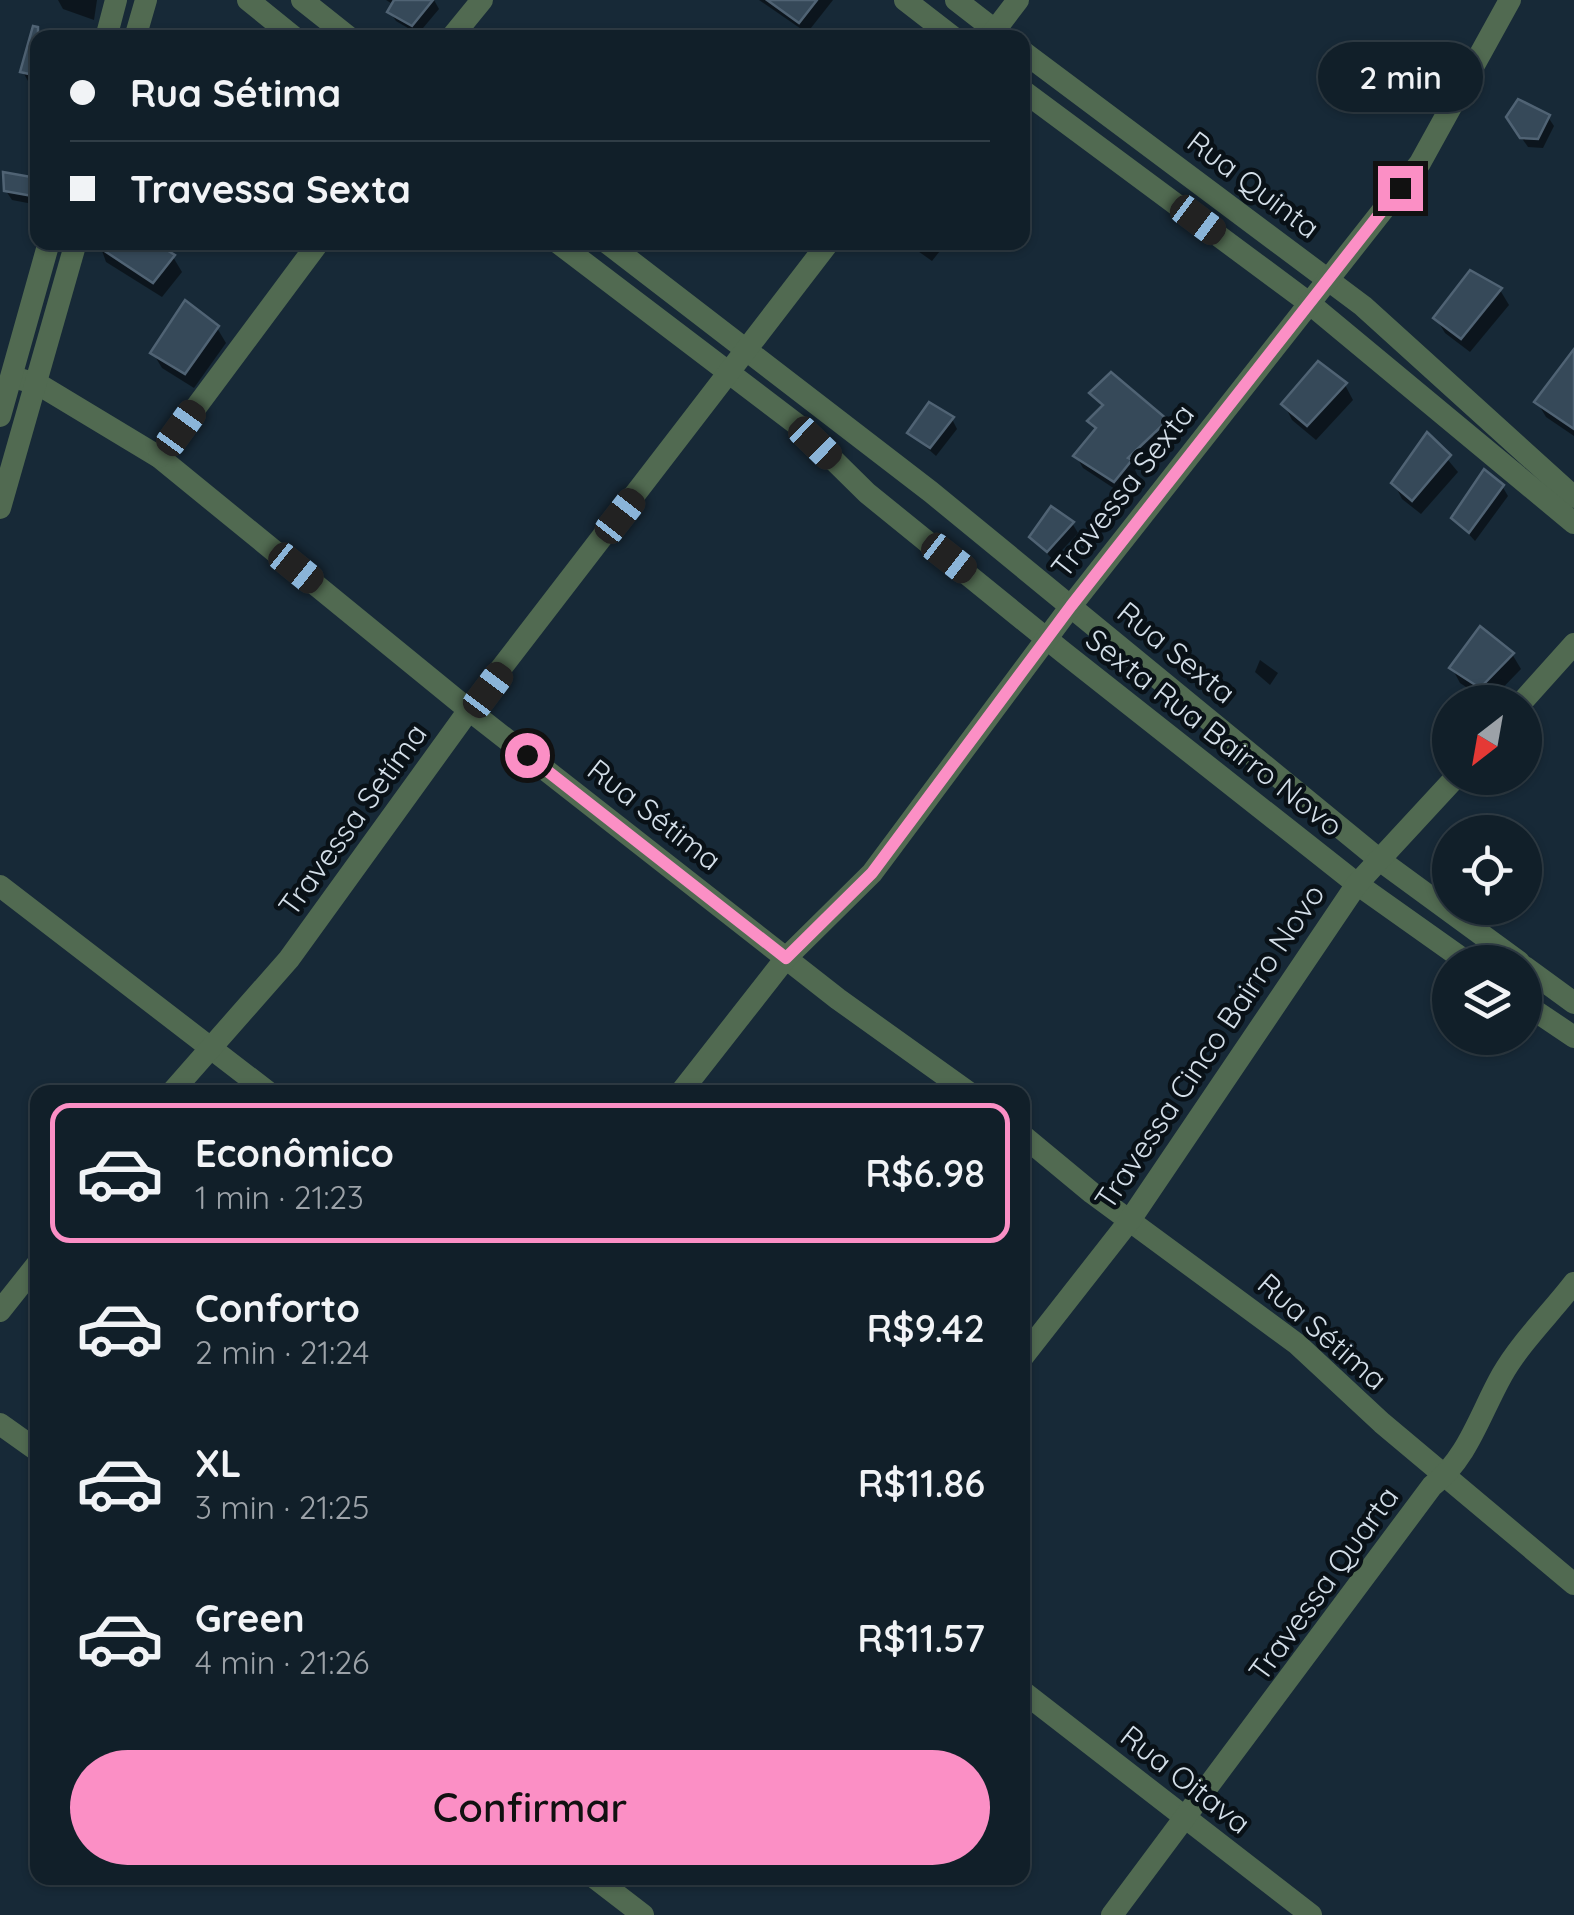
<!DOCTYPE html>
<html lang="pt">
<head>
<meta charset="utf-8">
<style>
  :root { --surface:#111f29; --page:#1a2731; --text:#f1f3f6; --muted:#9ca2a8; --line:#303d46; --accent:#fb8fc5 }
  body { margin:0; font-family:Quicksand,sans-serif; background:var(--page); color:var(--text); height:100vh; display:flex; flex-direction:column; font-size:38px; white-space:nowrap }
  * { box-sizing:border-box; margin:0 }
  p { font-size:32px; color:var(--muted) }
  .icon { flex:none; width:55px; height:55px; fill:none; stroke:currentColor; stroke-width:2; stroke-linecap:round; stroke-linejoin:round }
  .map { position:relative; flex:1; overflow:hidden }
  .side { position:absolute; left:30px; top:1085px; width:1000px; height:800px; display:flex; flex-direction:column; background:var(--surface); border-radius:20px; box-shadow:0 2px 8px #0004,0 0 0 2px var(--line) }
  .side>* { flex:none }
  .top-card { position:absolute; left:30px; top:30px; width:1000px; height:220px; border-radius:20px; box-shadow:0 2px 8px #0004,0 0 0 2px var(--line); display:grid; align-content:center; height:220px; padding:0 40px; background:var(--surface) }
  .needle { width:65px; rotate:211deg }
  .fabs { position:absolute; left:1432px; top:685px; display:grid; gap:20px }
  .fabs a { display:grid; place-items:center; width:110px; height:110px; border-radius:50%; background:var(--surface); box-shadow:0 2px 8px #0004,0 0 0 2px var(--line); font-size:50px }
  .end { position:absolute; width:45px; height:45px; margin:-22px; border:12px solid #fb8fc5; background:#111; box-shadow:0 0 0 5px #111 }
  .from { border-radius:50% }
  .bubble { position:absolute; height:70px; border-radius:35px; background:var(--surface); box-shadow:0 2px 8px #0004,0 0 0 2px var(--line); font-size:32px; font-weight:600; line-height:70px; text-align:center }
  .car { position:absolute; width:30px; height:60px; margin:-30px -15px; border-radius:12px; box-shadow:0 0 8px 2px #0007; background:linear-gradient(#222 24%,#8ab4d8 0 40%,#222 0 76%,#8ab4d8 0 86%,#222 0) }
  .top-card b { display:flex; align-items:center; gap:35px; height:95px; font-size:38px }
  .top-card b+b { border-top:2px solid var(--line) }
  .top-card i { width:25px; height:25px; background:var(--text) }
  ul { padding:18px 0 0; list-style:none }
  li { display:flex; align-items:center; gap:30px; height:140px; margin:0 20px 15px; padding:0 20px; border:5px solid transparent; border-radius:20px }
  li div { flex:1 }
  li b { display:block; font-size:38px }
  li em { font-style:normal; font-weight:600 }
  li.selected { border-color:var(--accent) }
  li>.icon { width:90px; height:90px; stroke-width:1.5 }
  .cta { display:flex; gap:20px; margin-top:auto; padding:20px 40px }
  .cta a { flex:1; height:115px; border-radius:60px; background:var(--accent); color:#111; font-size:40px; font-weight:600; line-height:115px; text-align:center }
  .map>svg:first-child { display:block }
  .shadow { fill:#0007 }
  .building { fill:#364959; stroke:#506374; stroke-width:2.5 }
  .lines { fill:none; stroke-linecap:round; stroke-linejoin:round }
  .street { stroke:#516a51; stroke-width:22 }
  .route { stroke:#fb8fc5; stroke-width:12 }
  .labels { text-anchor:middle; stroke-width:9; stroke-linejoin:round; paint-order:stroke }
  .street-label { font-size:30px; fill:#d3dee8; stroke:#091117 }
</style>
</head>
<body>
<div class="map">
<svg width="1574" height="1915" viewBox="0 0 1574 1915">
  <rect width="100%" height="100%" fill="#172937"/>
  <g class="shadow">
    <path d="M58,0H97L94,20L63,9Z"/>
    <path d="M386,0H434L439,9L418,34L396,21L390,12L394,5Z"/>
    <path d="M759,0H833L807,33Z"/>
    <path d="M38,49V83L28,81L23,72Z"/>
    <path d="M1548,117L1554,126L1543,148L1528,147L1514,127Z"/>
    <path d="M35,180L38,205L12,200L6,191Z"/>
    <path d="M99,242L173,257L182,272L162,297L106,262Z"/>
    <path d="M905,242H947L932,261Z"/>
    <path d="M1470,273L1500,290L1509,305L1470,352L1445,333L1436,318Z"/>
    <path d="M217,328L226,343L194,388L162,368L153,353Z"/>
    <path d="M1574,353V436L1546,417L1537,402Z"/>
    <path d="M1345,385L1353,400L1316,440L1292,420L1284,404Z"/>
    <path d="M1092,393L1166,422L1173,434L1135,470L1137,474L1121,493L1083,468L1076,456L1096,431L1090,421L1103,408Z"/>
    <path d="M952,419L957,429L936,456L910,433Z"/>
    <path d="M1428,436L1458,472L1421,514L1402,499L1394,483Z"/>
    <path d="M1502,486L1508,496L1475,541L1454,518Z"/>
    <path d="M1072,523L1078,533L1053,560L1032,537Z"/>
    <path d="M1512,654L1521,669L1489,702L1460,683L1452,668Z"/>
    <path d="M1260,660L1278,673L1270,685L1255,672Z"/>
  </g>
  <g class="building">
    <path d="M394,0H433L412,26L387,12Z"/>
    <path d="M767,0H817L799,23Z"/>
    <path d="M33,26L38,27V76L20,72Z"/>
    <path d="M1518,99L1550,115L1538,139L1520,138L1506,117Z"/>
    <path d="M3,172L37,178L38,197L4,191Z"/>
    <path d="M91,242H154L175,255L153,283Z"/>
    <path d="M1470,270L1502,288L1461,339L1433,318Z"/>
    <path d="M185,300L219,326L185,374L150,353Z"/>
    <path d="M1574,349V429L1534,402Z"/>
    <path d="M1318,361L1347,383L1307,426L1281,404Z"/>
    <path d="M1111,372L1168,420L1128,458L1132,460L1114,482L1073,456L1096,428L1087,421L1103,405L1089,393Z"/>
    <path d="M929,402L954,417L930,448L907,433Z"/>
    <path d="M1427,432L1451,455L1412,501L1391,483Z"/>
    <path d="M1484,469L1504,485L1469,533L1451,518Z"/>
    <path d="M1051,506L1074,522L1047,552L1029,537Z"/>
    <path d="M1480,626L1514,653L1480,688L1449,668Z"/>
  </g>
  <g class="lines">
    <g class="street">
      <path d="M248,0L295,38"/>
      <path d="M302,0L350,38"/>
      <path d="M905,0L954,38"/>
      <path d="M956,0L1005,38"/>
      <path d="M106,38L116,0"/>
      <path d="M135,38L146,0"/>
      <path d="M451,38L482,0"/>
      <path d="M989,38L1018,0"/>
      <path d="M1022,51L1363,306L1574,497"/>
      <path d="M1022,90L1309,303L1574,523"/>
      <path d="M557,242L799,426L867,493L1063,652L1357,884L1467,962"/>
      <path d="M606,242L931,492L1381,861L1519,962"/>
      <path d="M12,377L38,384L159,457L469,710L838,999L968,1092"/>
      <path d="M0,416L49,242"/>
      <path d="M159,457L319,242"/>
      <path d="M0,508L76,242"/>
      <path d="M1522,702L1574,644"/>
      <path d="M0,886L268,1092"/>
      <path d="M1525,967L1574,1003"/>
      <path d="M1525,1004L1574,1037"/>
      <path d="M172,1092L289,959L469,710L829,242"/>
      <path d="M681,1092L786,958L872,873L1071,606L1420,163L1510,0"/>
      <path d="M1022,1135L1092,1193L1297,1344L1382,1423L1574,1584"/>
      <path d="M0,1311L38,1263"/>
      <path d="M1022,1358L1130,1220L1357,884L1455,778"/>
      <path d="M0,1424L38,1451"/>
      <path d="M1022,1691L1311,1915"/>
      <path d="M595,1878L643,1915"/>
      <path d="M1112,1915L1432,1486C1468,1458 1480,1414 1502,1375C1520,1343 1551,1313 1574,1283"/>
    </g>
  </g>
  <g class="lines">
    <path class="route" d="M527,755L786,958L872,873L1071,606L1400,188"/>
  </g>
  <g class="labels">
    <g class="street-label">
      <text transform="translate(1253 185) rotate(37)" y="10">Rua Quinta</text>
      <text transform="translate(1123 491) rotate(-52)" y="10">Travessa Sexta</text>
      <text transform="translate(1176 653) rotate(39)" y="10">Rua Sexta</text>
      <text transform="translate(1214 733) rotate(38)" y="10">Sexta Rua Bairro Novo</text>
      <text transform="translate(654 815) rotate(38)" y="10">Rua Sétima</text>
      <text transform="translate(353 820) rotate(-54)" y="10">Travessa Setíma</text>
      <text transform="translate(1210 1047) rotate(-56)" y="10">Travessa Cinco Bairro Novo</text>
      <text transform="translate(1322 1332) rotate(41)" y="10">Rua Sétima</text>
      <text transform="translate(1324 1584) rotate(-54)" y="10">Travessa Quarta</text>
      <text transform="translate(1185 1780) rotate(38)" y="10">Rua Oitava</text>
    </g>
  </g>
</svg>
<div class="fabs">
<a><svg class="needle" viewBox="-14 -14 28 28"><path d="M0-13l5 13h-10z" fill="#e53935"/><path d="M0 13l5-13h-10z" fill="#9ca2a8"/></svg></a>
<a><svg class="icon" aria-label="locate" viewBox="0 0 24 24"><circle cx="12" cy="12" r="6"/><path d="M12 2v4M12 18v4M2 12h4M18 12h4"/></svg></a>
<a><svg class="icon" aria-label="layers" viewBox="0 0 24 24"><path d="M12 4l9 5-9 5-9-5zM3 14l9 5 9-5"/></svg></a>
</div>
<i class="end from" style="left:527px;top:755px"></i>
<i class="end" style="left:1400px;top:188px"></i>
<div class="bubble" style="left:1318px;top:42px;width:165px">2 min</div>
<i class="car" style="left:1198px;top:220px;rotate:127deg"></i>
<i class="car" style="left:181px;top:428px;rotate:36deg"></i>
<i class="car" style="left:815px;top:443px;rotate:134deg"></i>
<i class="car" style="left:620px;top:516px;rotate:38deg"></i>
<i class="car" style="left:949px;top:558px;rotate:128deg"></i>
<i class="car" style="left:296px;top:568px;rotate:129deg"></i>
<i class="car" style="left:488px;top:690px;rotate:37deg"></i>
<div class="top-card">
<b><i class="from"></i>Rua Sétima</b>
<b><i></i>Travessa Sexta</b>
</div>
<section class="side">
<ul>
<li class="selected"><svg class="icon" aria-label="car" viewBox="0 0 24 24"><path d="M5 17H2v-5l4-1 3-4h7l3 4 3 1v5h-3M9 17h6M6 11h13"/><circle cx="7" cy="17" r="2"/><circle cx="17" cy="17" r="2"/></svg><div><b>Econômico</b><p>1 min · 21:23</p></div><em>R$6.98</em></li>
<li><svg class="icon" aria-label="car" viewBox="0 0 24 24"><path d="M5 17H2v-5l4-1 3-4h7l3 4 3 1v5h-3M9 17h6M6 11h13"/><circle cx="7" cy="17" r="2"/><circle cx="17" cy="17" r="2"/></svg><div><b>Conforto</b><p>2 min · 21:24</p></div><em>R$9.42</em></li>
<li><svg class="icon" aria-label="car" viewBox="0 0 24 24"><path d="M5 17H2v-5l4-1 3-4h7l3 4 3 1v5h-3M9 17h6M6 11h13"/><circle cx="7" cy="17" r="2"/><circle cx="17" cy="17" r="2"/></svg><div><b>XL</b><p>3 min · 21:25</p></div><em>R$11.86</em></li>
<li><svg class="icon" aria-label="car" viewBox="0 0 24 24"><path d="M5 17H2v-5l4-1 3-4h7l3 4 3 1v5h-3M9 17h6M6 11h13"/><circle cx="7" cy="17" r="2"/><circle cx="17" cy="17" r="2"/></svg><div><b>Green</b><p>4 min · 21:26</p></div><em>R$11.57</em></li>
</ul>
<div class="cta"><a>Confirmar</a></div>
</section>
</div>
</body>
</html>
